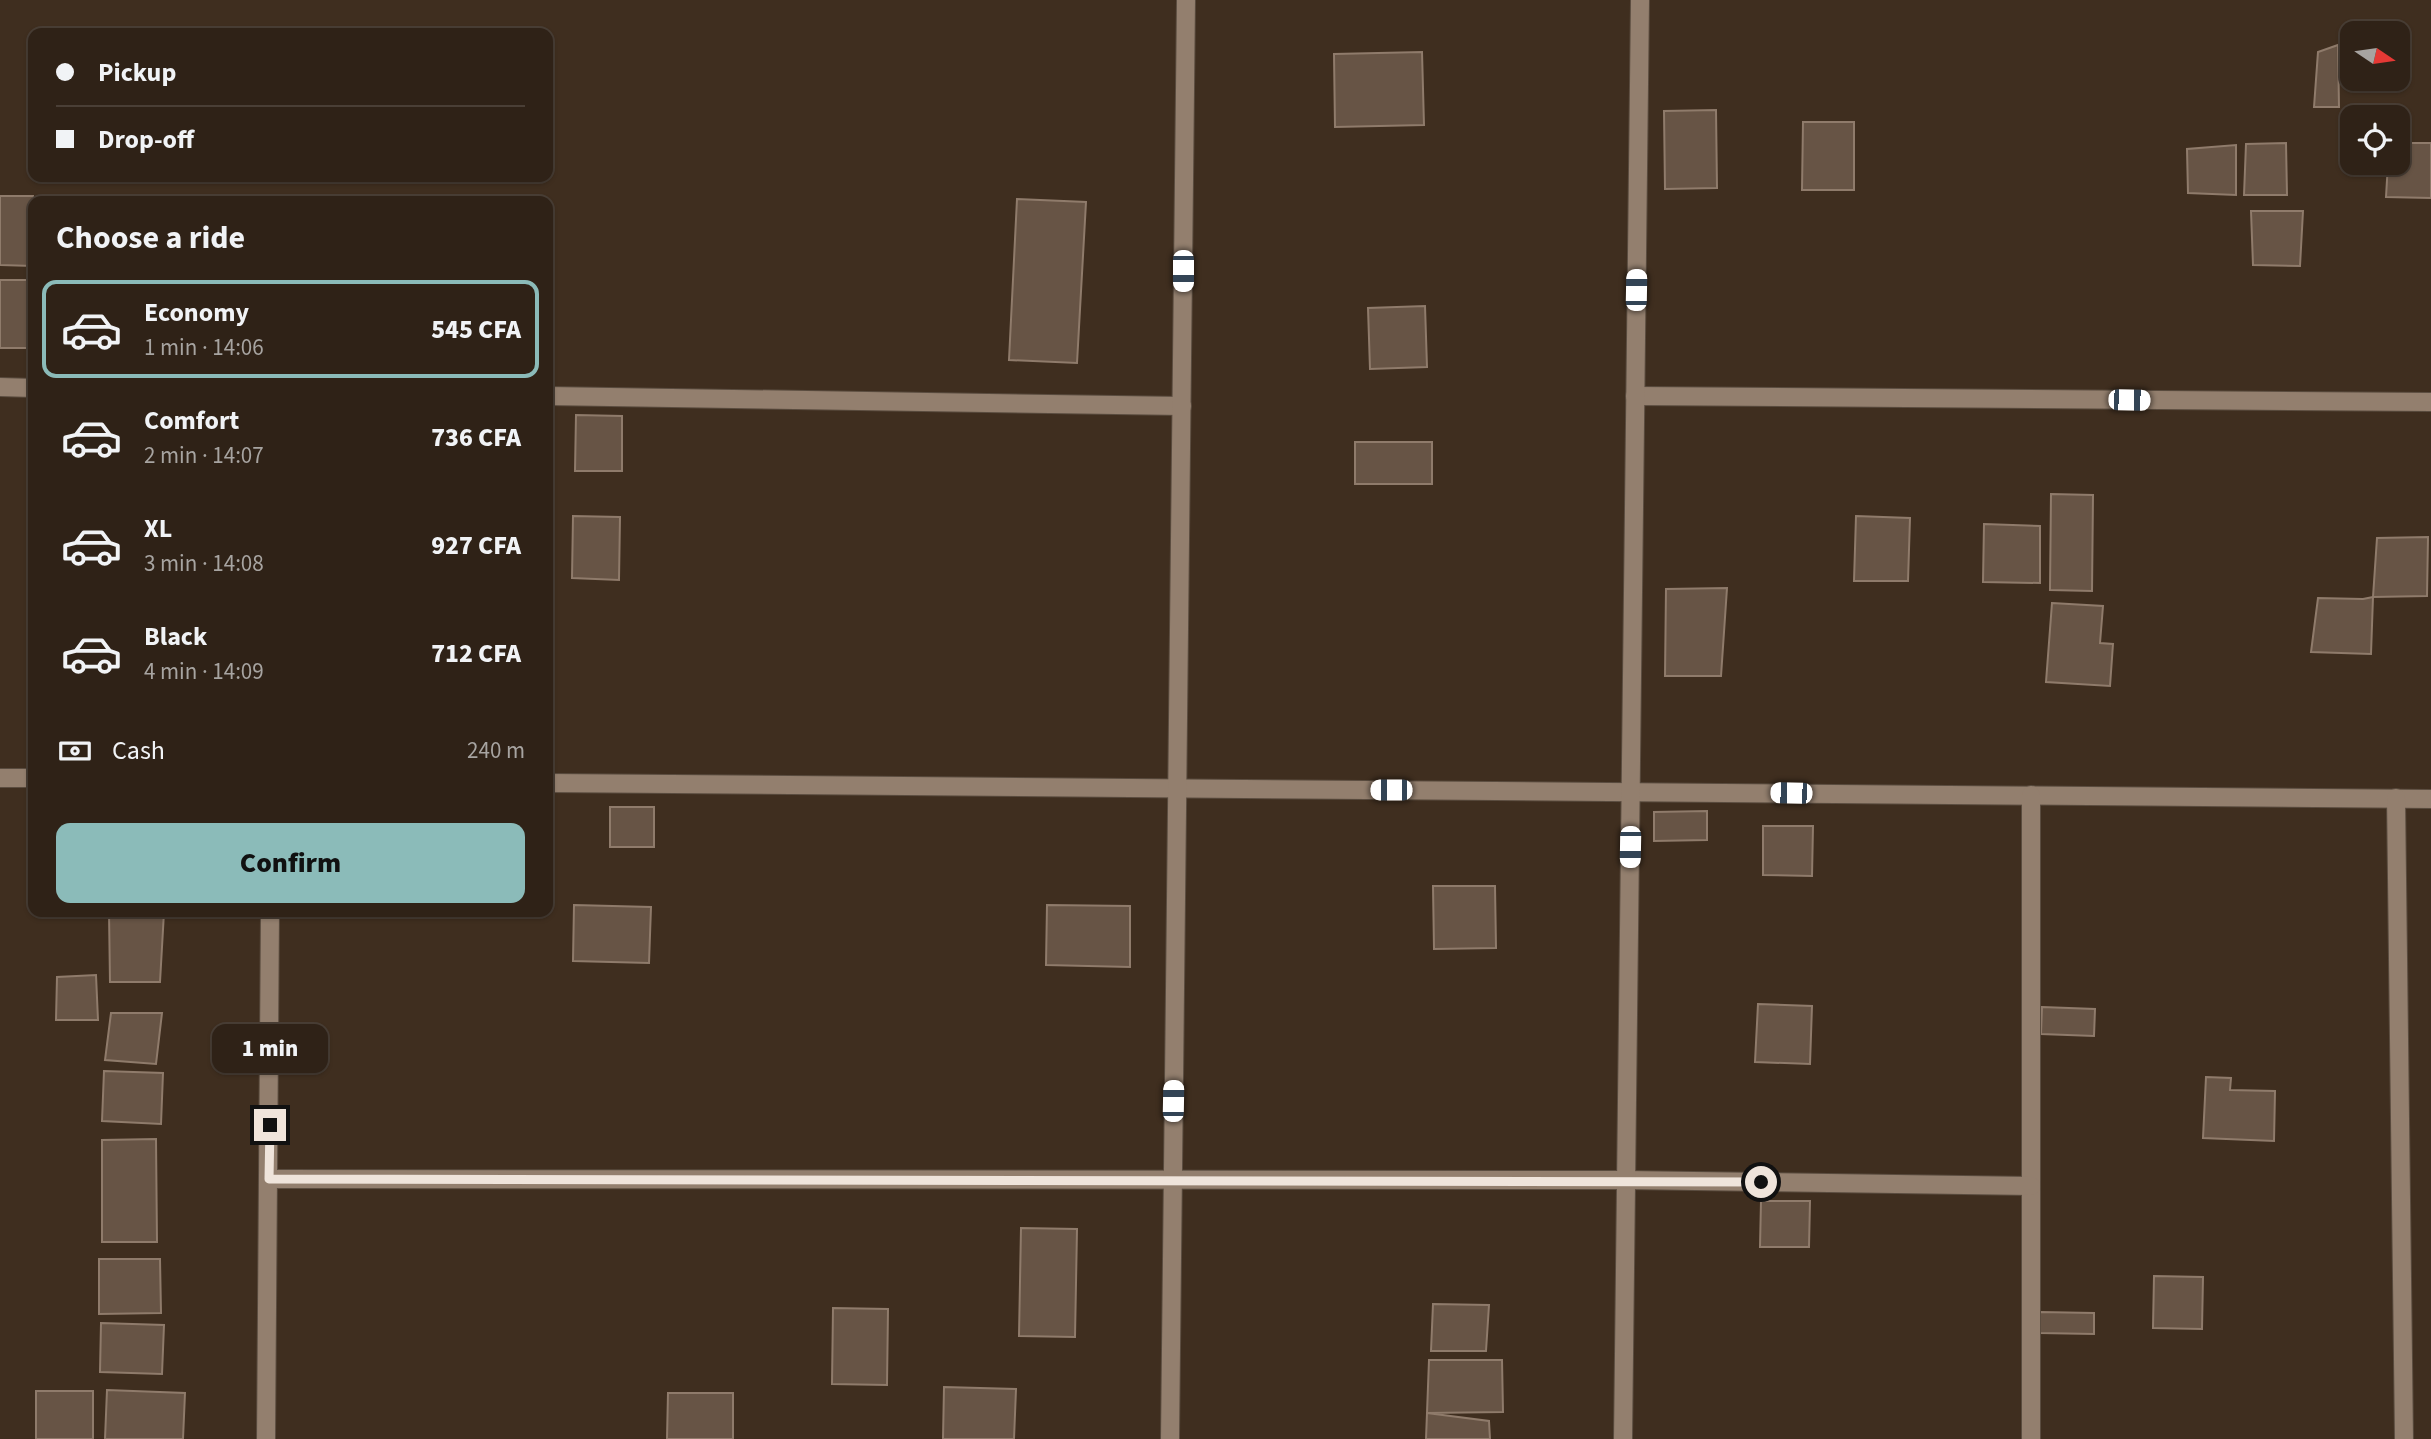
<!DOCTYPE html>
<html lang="en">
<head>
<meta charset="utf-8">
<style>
  :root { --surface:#2f2217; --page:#3b2f24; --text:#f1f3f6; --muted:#a7a4a1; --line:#4a3f36; --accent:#8bbbb9 }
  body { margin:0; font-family:"Source Sans 3",sans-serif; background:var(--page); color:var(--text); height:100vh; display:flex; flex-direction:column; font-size:26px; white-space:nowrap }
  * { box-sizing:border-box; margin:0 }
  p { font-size:23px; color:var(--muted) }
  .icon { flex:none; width:38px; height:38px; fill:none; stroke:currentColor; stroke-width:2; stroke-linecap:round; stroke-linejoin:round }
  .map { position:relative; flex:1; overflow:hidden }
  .sheet { position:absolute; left:28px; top:196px; width:525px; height:721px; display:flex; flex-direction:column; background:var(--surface); border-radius:14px; box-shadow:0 2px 5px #0004,0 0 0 2px var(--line) }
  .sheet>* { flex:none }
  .banner { position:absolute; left:28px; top:28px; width:525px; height:154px; border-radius:14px; box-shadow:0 2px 5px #0004,0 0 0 2px var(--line); display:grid; align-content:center; height:154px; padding:0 28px; background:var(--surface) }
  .needle { width:46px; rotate:103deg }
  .buttons { position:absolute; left:2340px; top:21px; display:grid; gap:14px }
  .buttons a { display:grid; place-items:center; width:70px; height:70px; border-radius:14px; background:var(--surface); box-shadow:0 2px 5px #0004,0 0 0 2px var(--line); font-size:35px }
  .end { position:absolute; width:32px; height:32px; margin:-16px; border:9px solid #efe4db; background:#111; box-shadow:0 0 0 4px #111 }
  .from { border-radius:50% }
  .bubble { position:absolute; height:49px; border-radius:14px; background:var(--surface); box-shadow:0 2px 5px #0004,0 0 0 2px var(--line); font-size:23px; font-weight:800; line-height:49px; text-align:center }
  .car { position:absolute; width:21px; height:42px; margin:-21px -10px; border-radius:9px; box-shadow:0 0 5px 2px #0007; background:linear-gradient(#fff 24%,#345 0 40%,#fff 0 76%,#345 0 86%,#fff 0) }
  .banner b { display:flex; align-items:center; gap:24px; height:66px; font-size:26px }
  .banner b+b { border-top:2px solid var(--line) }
  .banner i { width:18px; height:18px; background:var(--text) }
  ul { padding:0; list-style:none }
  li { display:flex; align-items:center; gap:21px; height:98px; margin:0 14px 10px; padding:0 14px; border:4px solid transparent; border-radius:14px }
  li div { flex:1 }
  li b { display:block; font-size:26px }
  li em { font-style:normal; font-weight:800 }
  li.current { border-color:var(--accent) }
  li>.icon { width:63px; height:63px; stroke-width:1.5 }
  h2 { padding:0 28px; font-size:32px; line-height:84px }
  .pay { display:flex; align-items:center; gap:18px; height:77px; padding:0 28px; font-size:26px }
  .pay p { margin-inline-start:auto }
  .primary-button { display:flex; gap:14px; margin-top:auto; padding:14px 28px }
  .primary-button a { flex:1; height:80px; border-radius:14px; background:var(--accent); color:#111; font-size:28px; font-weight:800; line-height:80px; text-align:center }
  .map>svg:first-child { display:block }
  .building { fill:#675445; stroke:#8f7b6b; stroke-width:2 }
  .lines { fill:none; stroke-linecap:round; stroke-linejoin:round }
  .street-casing { stroke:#5a4c3f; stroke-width:20 }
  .street { stroke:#937f6e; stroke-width:18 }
  .route { stroke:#efe4db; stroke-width:9 }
</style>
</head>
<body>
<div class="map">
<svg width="2431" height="1439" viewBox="0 0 2431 1439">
  <rect width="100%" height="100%" fill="#3f2e1f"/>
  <g class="building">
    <path d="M2338,45L2339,107H2314L2318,52Z"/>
    <path d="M1422,52L1424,125L1335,127L1334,54Z"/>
    <path d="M1716,110L1717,188L1665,189L1664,111Z"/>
    <path d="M1803,122H1854V190H1802Z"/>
    <path d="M2286,143L2287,195H2244L2246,144Z"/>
    <path d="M2398,143H2431V198L2386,197L2388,163H2398Z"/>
    <path d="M2236,145V195L2188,193L2187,149Z"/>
    <path d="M181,177H225V181L181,183Z"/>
    <path d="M0,196H33V266L0,265Z"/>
    <path d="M167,197V201H117Z"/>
    <path d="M242,198V201H184V199Z"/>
    <path d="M1017,199L1086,202L1077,363L1009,360Z"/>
    <path d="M2251,211H2303L2300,266L2253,265Z"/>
    <rect x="0" y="280" width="33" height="68"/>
    <path d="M1425,306L1427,367L1370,369L1368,308Z"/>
    <path d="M576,415L622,416V471H575Z"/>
    <rect x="1355" y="442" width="77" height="42"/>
    <path d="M2051,494L2093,495L2092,591L2050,590Z"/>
    <path d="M573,516L620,517L619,580L572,578Z"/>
    <path d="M1856,516L1910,518L1908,581H1854Z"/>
    <path d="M1984,524L2040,526V583L1983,582Z"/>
    <path d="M2428,537L2427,596L2373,597L2377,538Z"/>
    <path d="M1727,588L1721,676H1665L1666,589Z"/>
    <path d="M2373,597L2371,654L2311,652L2318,598L2363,599Z"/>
    <path d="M2052,603L2103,606L2100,643L2113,644L2110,686L2046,682Z"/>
    <rect x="610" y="807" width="44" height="40"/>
    <path d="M1707,811V840L1654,841V812Z"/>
    <path d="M1763,826H1813L1812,876L1763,875Z"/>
    <path d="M1433,886H1495L1496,948L1434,949Z"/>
    <path d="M574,905L651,907L649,963L573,961Z"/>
    <path d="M1047,905L1130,906V967L1046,965Z"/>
    <path d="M109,912H164L160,982H110Z"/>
    <path d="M96,975L98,1020H56L57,977Z"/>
    <path d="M1758,1004L1812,1006L1810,1064L1755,1062Z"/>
    <path d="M2042,1007L2095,1009L2094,1036L2041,1034Z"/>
    <path d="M111,1013H162L156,1064L105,1060Z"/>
    <path d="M104,1071L163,1073L161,1124L102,1121Z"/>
    <path d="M2206,1077L2231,1078L2230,1090L2275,1091L2274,1141L2203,1138Z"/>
    <path d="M156,1139L157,1242H102V1140Z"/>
    <path d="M1761,1201H1810L1809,1247H1760Z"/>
    <path d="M1021,1228L1077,1229L1075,1337L1019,1336Z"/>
    <path d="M99,1259H160L161,1313L99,1314Z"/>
    <path d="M2154,1276L2203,1277L2202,1329L2153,1328Z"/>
    <path d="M1433,1304L1489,1305L1486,1351H1431Z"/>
    <path d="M833,1308L888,1309L887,1385L832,1384Z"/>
    <path d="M2040,1312L2094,1313V1334L2040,1333Z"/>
    <path d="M101,1323L164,1325L162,1374L100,1372Z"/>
    <path d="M1429,1360H1502L1503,1412L1427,1413Z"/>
    <path d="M944,1387L1016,1389L1014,1439H943Z"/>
    <path d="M107,1390L185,1393L183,1439H105Z"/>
    <rect x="36" y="1391" width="57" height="48"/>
    <path d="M668,1393H733V1439H667Z"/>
    <path d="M1427,1413L1489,1421L1490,1439H1426Z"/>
  </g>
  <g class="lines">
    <g class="street-casing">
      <g id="street">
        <path d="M0,387L33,388"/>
        <path d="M548,396L1182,406"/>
        <path d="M1635,396L2431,402"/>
        <path d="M0,778H33"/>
        <path d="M548,783L2431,799"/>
        <path d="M2031,795V1439"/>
        <path d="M2396,798L2404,1439"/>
        <path d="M269,1179L1626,1180L2031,1186"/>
        <path d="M266,1439L270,912"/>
        <path d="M1170,1439L1186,0"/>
        <path d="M1623,1439L1640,0"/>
      </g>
    </g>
    <use href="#street" class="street"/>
  </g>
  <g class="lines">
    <path class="route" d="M270,1125L269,1179L1761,1182"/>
  </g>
</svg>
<div class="buttons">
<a><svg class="needle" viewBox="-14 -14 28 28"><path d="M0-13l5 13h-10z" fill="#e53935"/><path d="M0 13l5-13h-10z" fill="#a7a4a1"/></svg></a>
<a><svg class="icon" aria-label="locate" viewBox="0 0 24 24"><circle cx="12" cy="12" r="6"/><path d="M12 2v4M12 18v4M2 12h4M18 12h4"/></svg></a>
</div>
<i class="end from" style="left:1761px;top:1182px"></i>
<i class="end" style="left:270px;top:1125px"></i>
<div class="bubble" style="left:212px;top:1024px;width:116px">1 min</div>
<i class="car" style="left:1183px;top:271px;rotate:180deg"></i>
<i class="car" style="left:1636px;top:290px;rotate:1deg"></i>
<i class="car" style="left:2129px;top:400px;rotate:91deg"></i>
<i class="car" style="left:1391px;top:790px;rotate:270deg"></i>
<i class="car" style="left:1791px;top:793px;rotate:271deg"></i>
<i class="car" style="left:1630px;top:847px;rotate:181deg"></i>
<i class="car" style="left:1173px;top:1101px;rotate:1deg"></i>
<div class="banner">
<b><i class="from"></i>Pickup</b>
<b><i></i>Drop-off</b>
</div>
<section class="sheet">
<h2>Choose a ride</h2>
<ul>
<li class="current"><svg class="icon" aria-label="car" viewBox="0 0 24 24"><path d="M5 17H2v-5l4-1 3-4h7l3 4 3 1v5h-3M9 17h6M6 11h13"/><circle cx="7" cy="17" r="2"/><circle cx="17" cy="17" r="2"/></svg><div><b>Economy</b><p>1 min · 14:06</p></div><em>545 CFA</em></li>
<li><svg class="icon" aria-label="car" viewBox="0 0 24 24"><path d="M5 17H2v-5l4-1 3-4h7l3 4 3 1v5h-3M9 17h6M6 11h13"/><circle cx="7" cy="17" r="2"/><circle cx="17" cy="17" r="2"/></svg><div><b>Comfort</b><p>2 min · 14:07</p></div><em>736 CFA</em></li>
<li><svg class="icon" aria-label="car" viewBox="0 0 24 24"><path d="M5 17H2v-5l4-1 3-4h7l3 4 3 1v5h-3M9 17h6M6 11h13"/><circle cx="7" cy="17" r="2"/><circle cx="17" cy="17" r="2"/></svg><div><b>XL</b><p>3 min · 14:08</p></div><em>927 CFA</em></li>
<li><svg class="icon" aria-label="car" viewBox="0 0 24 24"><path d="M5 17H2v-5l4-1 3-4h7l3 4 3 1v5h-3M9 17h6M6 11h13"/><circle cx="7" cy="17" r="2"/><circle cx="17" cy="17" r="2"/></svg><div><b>Black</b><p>4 min · 14:09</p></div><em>712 CFA</em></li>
</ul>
<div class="pay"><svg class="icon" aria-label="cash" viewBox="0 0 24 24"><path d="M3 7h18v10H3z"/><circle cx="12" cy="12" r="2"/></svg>Cash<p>240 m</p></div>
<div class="primary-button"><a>Confirm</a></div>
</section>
</div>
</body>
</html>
